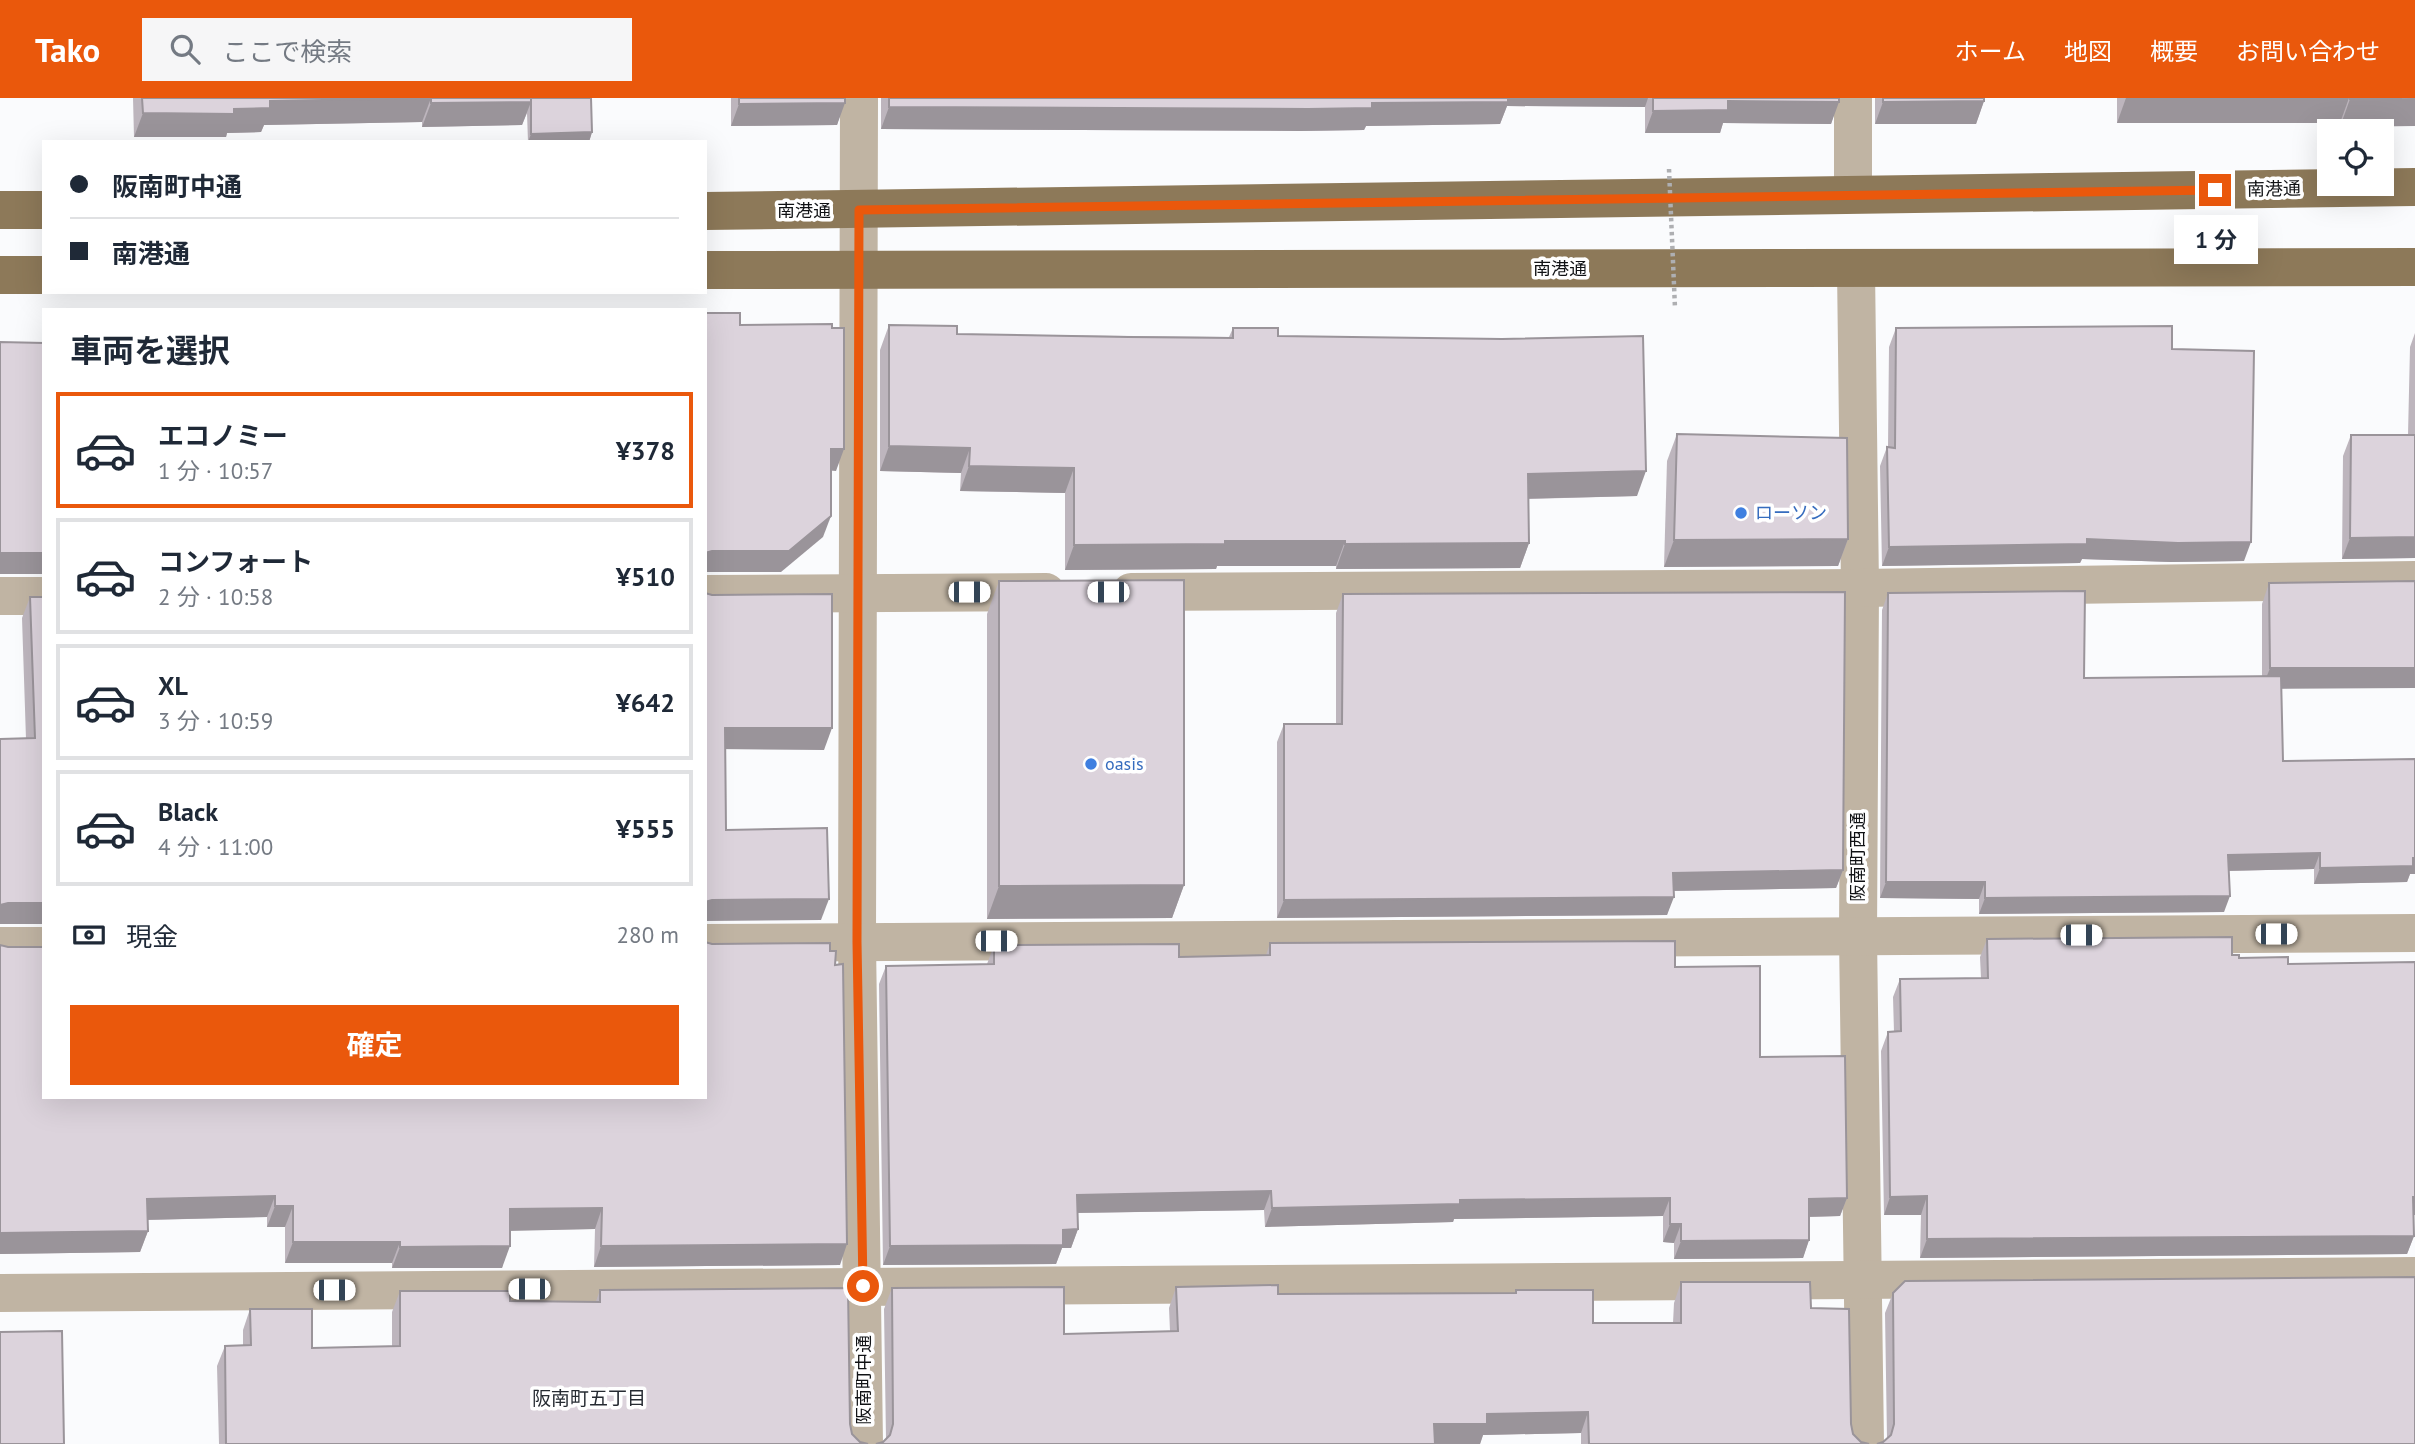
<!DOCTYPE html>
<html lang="ja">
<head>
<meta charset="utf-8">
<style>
  :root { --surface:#fff; --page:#f6f6f7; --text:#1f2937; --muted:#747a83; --line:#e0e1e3; --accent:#ea580c }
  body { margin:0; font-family:"PT Sans","Noto Sans JP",sans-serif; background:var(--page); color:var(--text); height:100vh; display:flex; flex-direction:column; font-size:26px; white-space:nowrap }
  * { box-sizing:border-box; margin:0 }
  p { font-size:23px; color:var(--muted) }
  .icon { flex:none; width:38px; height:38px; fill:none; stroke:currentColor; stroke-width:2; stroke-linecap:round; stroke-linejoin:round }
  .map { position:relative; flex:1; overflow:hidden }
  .side { position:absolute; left:42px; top:210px; width:665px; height:791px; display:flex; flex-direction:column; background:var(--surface); border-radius:0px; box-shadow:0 7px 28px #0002 }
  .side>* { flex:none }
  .hud { position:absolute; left:42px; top:42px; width:665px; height:154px; border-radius:0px; box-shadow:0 7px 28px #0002; display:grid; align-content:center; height:154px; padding:0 28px; background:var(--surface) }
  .tools { position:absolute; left:2317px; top:21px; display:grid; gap:14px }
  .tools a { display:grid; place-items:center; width:77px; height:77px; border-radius:0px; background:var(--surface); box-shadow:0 7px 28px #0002; font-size:35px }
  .end { position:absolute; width:32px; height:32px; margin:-16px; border:9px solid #ea580c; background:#fff; box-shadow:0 0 0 4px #fff }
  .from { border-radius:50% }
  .bubble { position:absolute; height:49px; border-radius:0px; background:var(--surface); box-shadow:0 7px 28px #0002; font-size:23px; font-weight:700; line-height:49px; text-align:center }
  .car { position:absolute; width:21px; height:42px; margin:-21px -10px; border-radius:9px; box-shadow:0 0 5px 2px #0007; background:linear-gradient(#fff 24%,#345 0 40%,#fff 0 76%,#345 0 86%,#fff 0) }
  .hud b { display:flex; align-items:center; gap:24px; height:66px; font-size:26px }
  .hud b+b { border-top:2px solid var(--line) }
  .hud i { width:18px; height:18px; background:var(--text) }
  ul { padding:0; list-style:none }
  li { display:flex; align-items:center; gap:21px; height:116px; margin:0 14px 10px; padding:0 14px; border:4px solid var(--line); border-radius:0px }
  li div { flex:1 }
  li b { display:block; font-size:26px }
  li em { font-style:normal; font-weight:700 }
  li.selected { border-color:var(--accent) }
  li>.icon { width:63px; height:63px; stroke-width:1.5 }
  h2 { padding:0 28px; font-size:32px; line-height:84px }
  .pay { display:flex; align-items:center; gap:18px; height:77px; padding:0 28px; font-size:26px }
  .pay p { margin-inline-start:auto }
  .action { display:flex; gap:14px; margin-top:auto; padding:14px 28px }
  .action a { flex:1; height:80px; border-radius:0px; background:var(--accent); color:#fff; font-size:28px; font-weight:700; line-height:80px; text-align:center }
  header { display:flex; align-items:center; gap:42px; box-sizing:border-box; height:98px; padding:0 35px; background:var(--accent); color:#fff }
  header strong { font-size:33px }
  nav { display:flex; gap:38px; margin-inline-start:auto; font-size:24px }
  .search { width:490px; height:63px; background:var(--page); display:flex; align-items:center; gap:18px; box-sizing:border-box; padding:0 24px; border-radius:0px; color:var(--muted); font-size:26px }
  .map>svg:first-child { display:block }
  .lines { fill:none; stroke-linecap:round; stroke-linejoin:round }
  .street { stroke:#c0b4a3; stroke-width:38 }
  .primary { stroke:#8d7959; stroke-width:38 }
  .path-bridge { stroke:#aeafb2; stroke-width:4.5; stroke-dasharray:3.5 3.5; stroke-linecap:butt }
  .wall { fill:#bdb5bd }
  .shaded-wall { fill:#9a949a }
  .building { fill:#dcd3dc; stroke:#9a949a; stroke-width:2 }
  .route { stroke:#ea580c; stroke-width:9 }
  .shop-dot { fill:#3f7fe0; stroke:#fff; stroke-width:2.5 }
  .labels { text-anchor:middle; stroke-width:7; stroke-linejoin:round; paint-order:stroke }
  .street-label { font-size:18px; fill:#101215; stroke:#fff }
  .shop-label { font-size:18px; fill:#366cbe; stroke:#fff; text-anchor:start }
  .neighbourhood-label { font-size:19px; fill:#262b32; stroke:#fff }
</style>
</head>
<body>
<header>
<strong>Tako</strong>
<div class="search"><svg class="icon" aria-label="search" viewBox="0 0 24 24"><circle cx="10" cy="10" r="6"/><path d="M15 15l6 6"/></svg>ここで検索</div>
<nav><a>ホーム</a><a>地図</a><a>概要</a><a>お問い合わせ</a></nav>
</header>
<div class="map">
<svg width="2415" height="1346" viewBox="0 0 2415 1346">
  <rect width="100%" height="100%" fill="#fafbfd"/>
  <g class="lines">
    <g class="street">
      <path d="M859,0L857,844L864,1346"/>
      <path d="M1853,96V0"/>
      <path d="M1856,171L1860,490L1858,838L1865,1346"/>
      <path d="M1131,494L1860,490L2415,482"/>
      <path d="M705,496L1046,494"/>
      <path d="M0,498H44"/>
      <path d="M705,845L2415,835"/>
      <path d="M0,848H44"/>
      <path d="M0,1195L2415,1178"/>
    </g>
    <g class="primary">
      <path d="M0,112H44"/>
      <path d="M705,113L2415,89"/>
      <path d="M705,172L2415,169"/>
      <path d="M0,177H44"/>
    </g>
    <path class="path-bridge" d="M1669,71L1675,210"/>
  </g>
  <g class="wall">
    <path d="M133,0H591L592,34L589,44H528L527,15L522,27L422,29V24L264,27L261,34L227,35L226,39H134Z"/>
    <path d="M731,0H845L837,27L731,28Z"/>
    <path d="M881,0H1839L1831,26L1723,25L1720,35H1645V9L1507,8L1500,26L1366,28L1364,32L1300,33L881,31Z"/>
    <path d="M1875,0H1984V3L1976,26H1875Z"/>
    <path d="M2117,0H2415L2340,29V25H2117Z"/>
    <path d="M889,227L957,236L1229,239L1233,230L1278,238L1637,398L1528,401L1529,445L1520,470L1336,471V468H1217L1216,471L1065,472V395L960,393L961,375L880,373V252Z"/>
    <path d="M1896,230L2172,251L2244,463L2171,464L2082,461L2080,465L1882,468L1880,368L1887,349H1888L1889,249Z"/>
    <path d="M2415,235V460L2342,461L2343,358L2351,337H2408L2410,249Z"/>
    <path d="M1677,336L1848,441L1838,468L1664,469L1667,363Z"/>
    <path d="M999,483L1184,787L1172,820L987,821V516Z"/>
    <path d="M2269,485L2281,591L2283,663L2415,661V776H2410L2407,784L2314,786V771L2229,773L2224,814L1979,816V801L1880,800L1882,512L1888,495L2084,580L2262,579V506Z"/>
    <path d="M1343,496L1843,772L1836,790L1674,793L1667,817L1277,820V644L1284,626H1336V515Z"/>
    <path d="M30,499H44V826H0L26,641L22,520Z"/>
    <path d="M1987,841L2232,857L2239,860L2288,866L2413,1118L2414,1138L2407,1156L1920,1160L1921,1117H1884L1881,953L1888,934H1894L1893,899L1900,881L1981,880L1980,859Z"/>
    <path d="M1270,845L1675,869L1760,959L1847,1100L1840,1118L1809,1119V1142L1803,1160L1674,1161V1145L1663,1144V1118L1454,1121L1453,1124L1265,1129L1264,1112L1077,1115L1078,1131L1071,1150H1062L1056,1166L883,1167L879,886L886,868L987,866L994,847L1179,859L1266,857Z"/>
    <path d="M0,847L44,999H705L840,1167L594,1169L595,1131L510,1132L502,1170H392V1165H285V1129H267V1119L148,1122V1133L140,1154L0,1156Z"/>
    <path d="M2415,1179L1883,1344L1887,1341L1885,1215L1893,1195Z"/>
    <path d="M1681,1184L1811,1210L1853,1336L1861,1344L1869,1346H1581V1335L1483,1337L1480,1346H876L883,1344L886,1341L884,1211L892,1190L1064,1236L1170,1233L1169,1210L1176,1189L1278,1196L1347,1197L1515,1195L1516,1192L1593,1225H1673L1674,1205Z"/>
    <path d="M600,1192L850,1326L852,1336L860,1344L868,1346H219L217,1268L225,1248L243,1247V1232L250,1211L312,1250L392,1248V1214L400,1193L510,1203H596Z"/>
  </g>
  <g class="shaded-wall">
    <path d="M431,0L422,24L264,27L261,34L227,35L226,39H134L143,15L270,3Z"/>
    <path d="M1503,0H1648L1645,9L1507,8L1500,26L1366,28L1364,32L1300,33L881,31L889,9L1372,5Z"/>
    <path d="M2126,0H2349L2340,25H2117Z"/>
    <path d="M2415,0V28L2340,29L2350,1Z"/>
    <path d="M1728,3L1839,4L1831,26L1723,25L1720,35H1645L1653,13Z"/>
    <path d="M1984,3L1976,26H1875L1883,4Z"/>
    <path d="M531,4L522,27L422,29L431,5Z"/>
    <path d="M845,5L837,27L731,28L739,6Z"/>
    <path d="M592,34L589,44H528L531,36Z"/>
    <path d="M889,348L970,350L961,375L880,373Z"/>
    <path d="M831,351H844L836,373L823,372Z"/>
    <path d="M969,368L1074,370L1065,395L960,393Z"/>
    <path d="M1646,373L1637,398L1519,401L1528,376Z"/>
    <path d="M831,418L823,439L781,474H705V455Z"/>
    <path d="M2415,439V460L2342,461L2350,440Z"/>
    <path d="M1848,441L1838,468L1664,469L1674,442Z"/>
    <path d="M2087,441L2251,444L2244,463L2171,464L2082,461L2080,465L1882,468L1889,449Z"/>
    <path d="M1225,443H1345L1336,468H1217L1216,471L1065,472L1074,447Z"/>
    <path d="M1529,445L1520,470L1336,471L1345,446Z"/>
    <rect x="0" y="455" width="44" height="21"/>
    <path d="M2270,570H2415V590L2262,591Z"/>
    <path d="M725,630H832L824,652L717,651Z"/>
    <path d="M2320,755L2314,771L2222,773L2228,757Z"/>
    <path d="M2413,760H2415V776H2410L2407,784L2314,786L2320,770Z"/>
    <path d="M1843,772L1836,790L1667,793L1673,775Z"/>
    <path d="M1886,784H1985L1979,801L1880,800Z"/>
    <path d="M1184,787L1172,820L987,821L999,788Z"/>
    <path d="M2230,798L2224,814L1979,816L1985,800Z"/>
    <path d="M1674,799L1667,817L1277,820L1284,802Z"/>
    <path d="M829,801L821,822L705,823V804L712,802Z"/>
    <path d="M8,805H44V826H0V807Z"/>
    <path d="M1271,1093L1264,1112L1070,1115L1077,1097Z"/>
    <path d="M275,1098L267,1119L140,1122L147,1101Z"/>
    <path d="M1927,1098L1921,1117H1884L1890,1099Z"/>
    <path d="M2413,1099H2415V1117L2406,1118Z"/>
    <path d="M1670,1100L1663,1118L1454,1121L1453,1124L1265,1129L1272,1110L1460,1102Z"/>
    <path d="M1847,1100L1840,1118L1802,1119L1809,1101Z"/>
    <path d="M275,1108H293L285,1129H267Z"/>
    <path d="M602,1110L595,1131L503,1133L510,1111Z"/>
    <path d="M1670,1126H1681L1674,1145L1663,1144Z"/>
    <path d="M1078,1131L1071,1150H1062L1056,1166L883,1167L890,1148L1063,1132Z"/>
    <path d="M148,1133L140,1154L0,1156V1135Z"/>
    <path d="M2414,1138L2407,1156L1920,1160L1927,1141Z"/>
    <path d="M1809,1142L1803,1160L1674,1161L1681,1143Z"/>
    <path d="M293,1144H400L392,1165H285Z"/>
    <path d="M847,1146L840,1167L594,1169L601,1148Z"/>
    <path d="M510,1148L502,1170H392L400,1149Z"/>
    <path d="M1588,1314L1581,1335L1483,1337L1480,1346H1427L1434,1326L1487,1316Z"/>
  </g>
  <g class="building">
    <path d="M142,0H531V4L431,5V0L270,3V10L234,11V16L143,15Z"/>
    <path d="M531,0H591L592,34L531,36Z"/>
    <path d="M739,0H845V5L739,6Z"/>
    <path d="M889,0H1508V4L1372,5V10L1308,11L889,9Z"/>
    <path d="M1653,0H1839V4L1728,3V12L1653,13Z"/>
    <path d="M1883,0H1984V3L1883,4Z"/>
    <path d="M2350,0H2402L2350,1Z"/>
    <path d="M705,215H740V227L832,226V230H844V351H831V418L789,453H712L705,455Z"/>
    <path d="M889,227L957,228V236L1128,239L1233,240V230H1278V238L1502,241L1643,238L1646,373L1528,376L1529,445L1345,446V443H1225V446L1074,447V370L969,368L970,350L889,348Z"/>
    <path d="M2172,228V251L2254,253L2251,444L2178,445L2087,441V446L1889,449L1887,349L1895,350L1896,230Z"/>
    <path d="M0,244L44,245V455H0Z"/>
    <path d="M1677,336L1847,340L1848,441L1674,442Z"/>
    <path d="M2351,337H2415V439L2350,440Z"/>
    <path d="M1184,482V787L999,788V483Z"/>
    <path d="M2415,483V570H2270L2269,485Z"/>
    <path d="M2085,493L2084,580L2281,578L2283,663L2415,661V760H2413V768L2320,770V755L2228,757L2230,798L1985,800V784H1886L1888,495Z"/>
    <path d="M1845,494L1843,772L1673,775L1674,799L1284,802V626H1342L1343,496Z"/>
    <path d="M705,495L712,497L832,496V630H725L726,732L827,730L829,801L712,802L705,804Z"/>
    <path d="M30,499H44V805H8L0,807V641L35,640Z"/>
    <path d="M2232,839V857H2239V860L2288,859V866L2415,864V1099H2413L2414,1138L1927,1141V1098L1890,1099L1888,934L1901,933L1900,881L1988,880L1987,841Z"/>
    <path d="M1675,843V869L1760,868V959L1845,958L1847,1100L1809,1101V1142L1681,1143V1126H1670V1100L1460,1102V1106L1272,1110L1271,1093L1077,1097L1078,1131L1063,1132V1147L890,1148L886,868L994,866V847L1179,846V859L1270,857V845Z"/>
    <path d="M705,844L712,846L830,845V853H836L835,867L843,866L847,1146L601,1148L602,1110L510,1111V1148L400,1149V1144H293V1108H275V1098L147,1101L148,1133L0,1135V847L8,849H44V999H705Z"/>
    <path d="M2415,1179V1346H1877L1883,1344L1891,1337L1894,1326L1893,1195L1905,1183Z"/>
    <path d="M1681,1184H1810L1811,1210L1849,1211L1851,1326L1853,1336L1861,1344L1869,1346H1589L1588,1314L1487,1316V1326H1434L1435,1346H876L883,1344L890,1337L893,1326L892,1190L1064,1189V1236L1178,1233L1176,1189L1278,1187V1196L1516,1195V1192H1593V1225H1681Z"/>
    <path d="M848,1190L850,1326L852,1336L860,1344L868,1346H226L225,1248L251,1247L250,1211H312V1250L400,1248V1193H510V1203L600,1204V1192Z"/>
    <path d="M62,1233L64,1346H0V1234Z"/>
  </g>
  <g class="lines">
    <path class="route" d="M863,1188L857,844L859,112L2215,92"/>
  </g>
  <g class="shop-dot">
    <circle cx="1741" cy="415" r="7"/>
    <circle cx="1091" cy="666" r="7"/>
  </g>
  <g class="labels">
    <g class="street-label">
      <text transform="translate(2274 91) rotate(-1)" y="6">南港通</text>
      <text x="804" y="119">南港通</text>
      <text x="1560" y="177">南港通</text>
      <text transform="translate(1858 759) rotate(-90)" y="6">阪南町西通</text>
      <text transform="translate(864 1282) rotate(-90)" y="6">阪南町中通</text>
    </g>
    <g class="shop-label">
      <text x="1755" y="421">ローソン</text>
      <text x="1105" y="672">oasis</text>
    </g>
    <g class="neighbourhood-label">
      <text x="589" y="1307">阪南町五丁目</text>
    </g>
  </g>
</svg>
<div class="tools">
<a><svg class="icon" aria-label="locate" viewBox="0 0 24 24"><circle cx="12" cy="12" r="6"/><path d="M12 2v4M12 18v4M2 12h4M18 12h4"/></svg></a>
</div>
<i class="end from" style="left:863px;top:1188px"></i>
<i class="end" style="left:2215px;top:92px"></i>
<div class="bubble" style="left:2174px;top:117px;width:84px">1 分</div>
<i class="car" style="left:969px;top:494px;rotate:90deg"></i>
<i class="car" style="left:1108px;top:494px;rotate:270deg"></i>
<i class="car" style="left:2276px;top:836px;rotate:90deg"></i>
<i class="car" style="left:2081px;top:837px;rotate:90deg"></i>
<i class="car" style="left:996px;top:843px;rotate:90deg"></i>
<i class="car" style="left:529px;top:1191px;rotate:270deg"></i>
<i class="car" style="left:334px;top:1192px;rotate:90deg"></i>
<div class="hud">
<b><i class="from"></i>阪南町中通</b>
<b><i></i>南港通</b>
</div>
<section class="side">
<h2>車両を選択</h2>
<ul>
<li class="selected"><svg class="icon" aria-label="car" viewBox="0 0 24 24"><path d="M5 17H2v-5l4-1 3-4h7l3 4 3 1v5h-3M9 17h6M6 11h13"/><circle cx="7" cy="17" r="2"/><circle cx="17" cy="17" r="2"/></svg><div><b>エコノミー</b><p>1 分 · 10:57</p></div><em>¥378</em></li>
<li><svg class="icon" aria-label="car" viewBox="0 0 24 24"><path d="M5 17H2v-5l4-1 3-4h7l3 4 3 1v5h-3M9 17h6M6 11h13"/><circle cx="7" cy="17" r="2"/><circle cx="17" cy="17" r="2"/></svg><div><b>コンフォート</b><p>2 分 · 10:58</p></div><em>¥510</em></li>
<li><svg class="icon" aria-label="car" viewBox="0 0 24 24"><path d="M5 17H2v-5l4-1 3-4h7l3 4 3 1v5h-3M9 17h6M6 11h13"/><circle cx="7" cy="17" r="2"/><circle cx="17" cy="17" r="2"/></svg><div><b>XL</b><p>3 分 · 10:59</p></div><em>¥642</em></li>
<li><svg class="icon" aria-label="car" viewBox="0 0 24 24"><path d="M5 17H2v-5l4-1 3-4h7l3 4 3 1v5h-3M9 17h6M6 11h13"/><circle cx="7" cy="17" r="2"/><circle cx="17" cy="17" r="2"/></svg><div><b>Black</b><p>4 分 · 11:00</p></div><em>¥555</em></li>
</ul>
<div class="pay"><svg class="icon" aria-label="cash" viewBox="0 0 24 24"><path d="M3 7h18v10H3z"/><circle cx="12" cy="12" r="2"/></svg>現金<p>280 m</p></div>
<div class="action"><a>確定</a></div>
</section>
</div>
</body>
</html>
